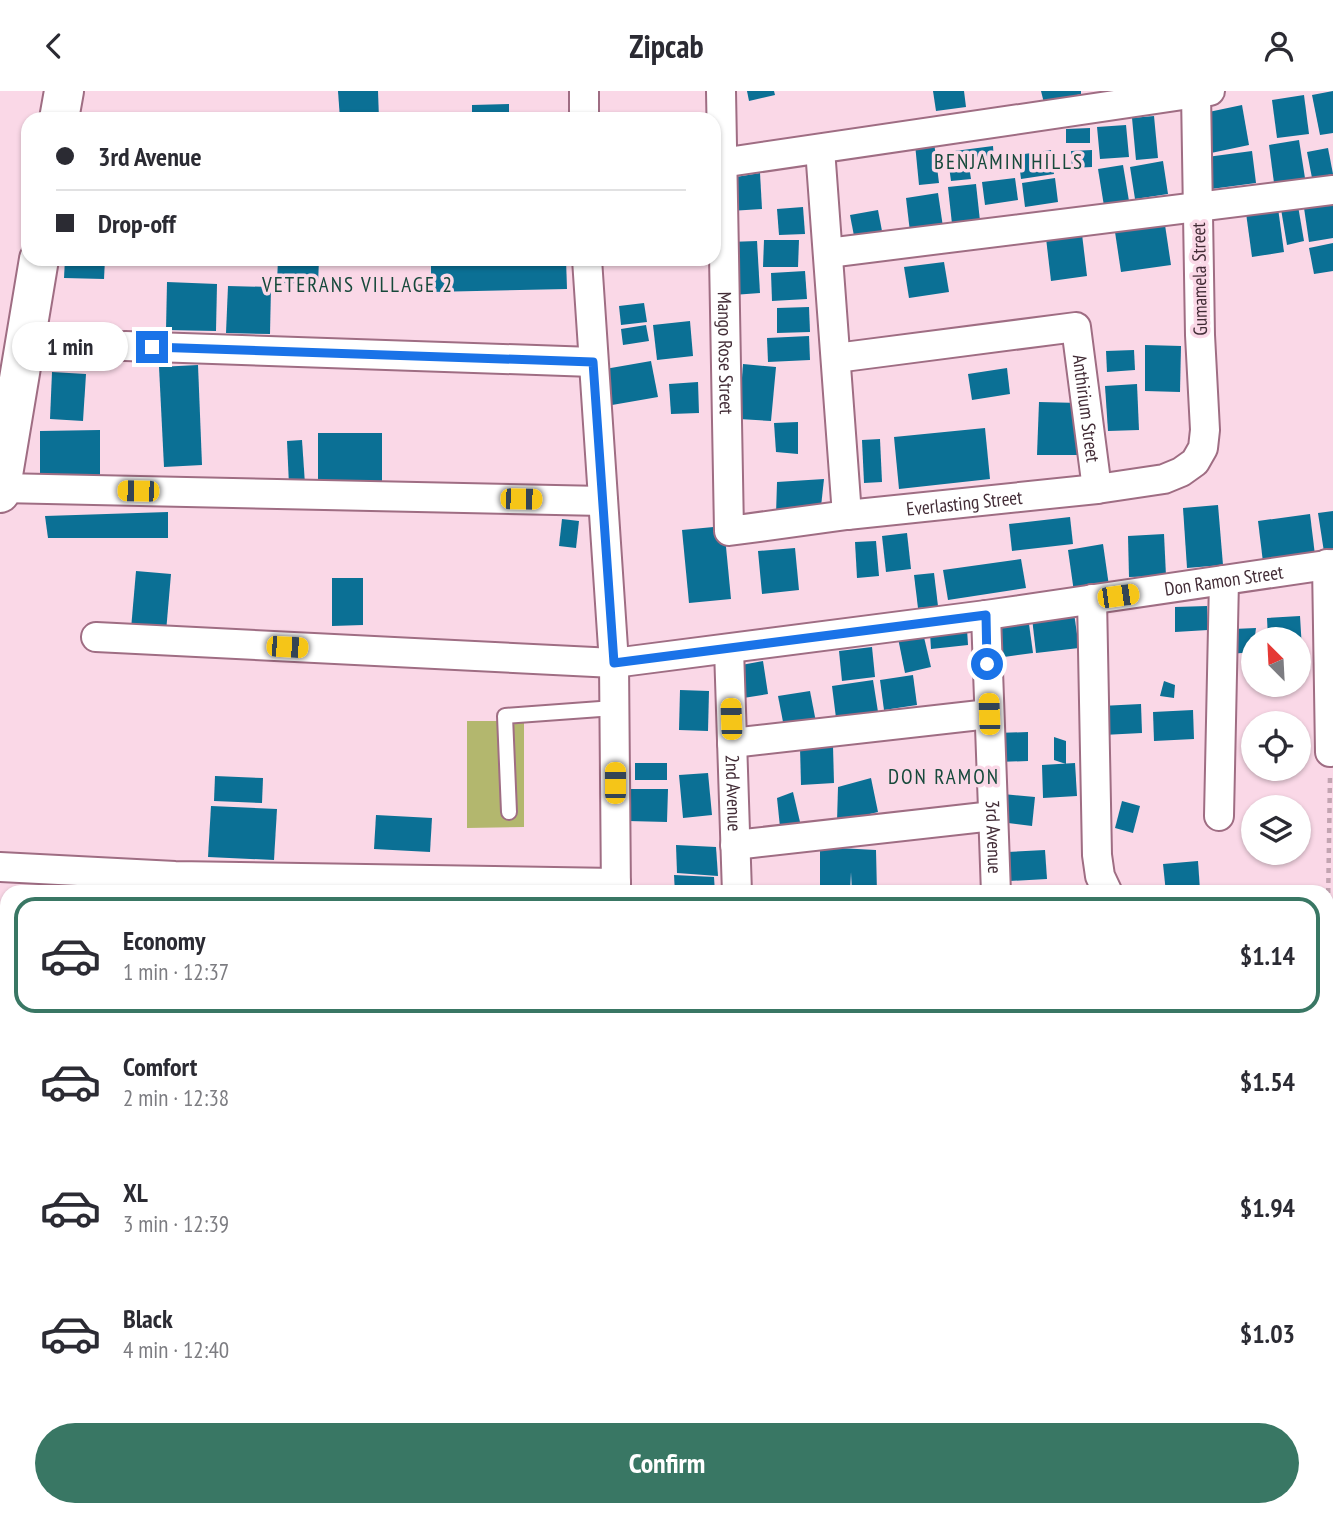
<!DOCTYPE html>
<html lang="en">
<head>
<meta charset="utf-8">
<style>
  :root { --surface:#fff; --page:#f7f7f7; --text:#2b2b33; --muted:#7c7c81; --line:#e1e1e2; --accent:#397764 }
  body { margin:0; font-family:"PT Sans Narrow",sans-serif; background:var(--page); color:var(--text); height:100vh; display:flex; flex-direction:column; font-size:26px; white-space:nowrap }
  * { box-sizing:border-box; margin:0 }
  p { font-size:23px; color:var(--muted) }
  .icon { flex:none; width:38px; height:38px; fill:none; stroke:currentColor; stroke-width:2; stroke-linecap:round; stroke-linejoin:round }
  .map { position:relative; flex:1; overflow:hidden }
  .details { position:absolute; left:0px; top:794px; width:1334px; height:632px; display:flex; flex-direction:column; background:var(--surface); border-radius:21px 21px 0 0; box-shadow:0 2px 5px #0004 }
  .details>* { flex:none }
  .hud { position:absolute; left:21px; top:21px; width:700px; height:154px; border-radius:21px; box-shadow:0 2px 5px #0004; display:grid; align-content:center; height:154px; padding:0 35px; background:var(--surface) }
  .needle { width:46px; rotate:336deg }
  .fabs { position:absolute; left:1241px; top:536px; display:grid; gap:14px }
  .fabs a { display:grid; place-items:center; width:70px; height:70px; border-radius:50%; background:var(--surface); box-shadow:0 2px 5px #0004; font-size:35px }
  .end { position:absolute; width:32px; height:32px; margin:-16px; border:9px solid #1a73e8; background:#fff; box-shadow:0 0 0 4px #fff }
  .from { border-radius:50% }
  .bubble { position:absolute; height:49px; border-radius:24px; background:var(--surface); box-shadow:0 2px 5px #0004; font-size:23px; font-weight:800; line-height:49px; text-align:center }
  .car { position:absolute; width:21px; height:42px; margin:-21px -10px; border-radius:9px; box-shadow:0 0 5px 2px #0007; background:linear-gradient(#f5c518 24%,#345 0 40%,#f5c518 0 76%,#345 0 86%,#f5c518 0) }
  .hud b { display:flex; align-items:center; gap:24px; height:66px; font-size:26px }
  .hud b+b { border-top:2px solid var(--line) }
  .hud i { width:18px; height:18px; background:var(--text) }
  ul { padding:12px 0 0; list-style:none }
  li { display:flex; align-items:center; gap:21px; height:116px; margin:0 14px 10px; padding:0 21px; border:4px solid transparent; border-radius:21px }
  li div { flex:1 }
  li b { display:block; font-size:26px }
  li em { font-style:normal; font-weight:800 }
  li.selected { border-color:var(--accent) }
  li>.icon { width:63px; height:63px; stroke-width:1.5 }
  .cta { display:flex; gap:14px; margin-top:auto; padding:14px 35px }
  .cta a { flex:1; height:80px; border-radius:42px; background:var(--accent); color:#fff; font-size:28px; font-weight:800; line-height:80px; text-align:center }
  header { display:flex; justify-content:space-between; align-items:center; height:91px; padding:0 35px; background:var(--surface); font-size:32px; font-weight:800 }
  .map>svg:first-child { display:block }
  .green { fill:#b3b76e }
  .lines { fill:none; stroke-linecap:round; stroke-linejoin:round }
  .stream { stroke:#a16882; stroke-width:8 }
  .building { fill:#0b7095 }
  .lane-casing { stroke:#9f6d83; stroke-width:18 }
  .street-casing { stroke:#9f6d83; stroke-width:32 }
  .secondary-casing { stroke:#9f6d83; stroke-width:42 }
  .path { stroke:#c2a4b1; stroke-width:4.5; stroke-dasharray:5 5; stroke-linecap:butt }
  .lane { stroke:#fff; stroke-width:14 }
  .street { stroke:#fff; stroke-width:28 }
  .secondary { stroke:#fff; stroke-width:38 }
  .route { stroke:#1a73e8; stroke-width:9 }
  .labels { text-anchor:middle; stroke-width:7; stroke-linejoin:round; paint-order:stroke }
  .street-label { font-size:19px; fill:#422c36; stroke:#fad8e7 }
  .neighbourhood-label { font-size:21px; letter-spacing:2px; fill:#16493b; stroke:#fad8e7 }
</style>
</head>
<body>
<header><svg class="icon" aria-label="back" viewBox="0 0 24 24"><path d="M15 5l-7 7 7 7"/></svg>Zipcab<svg class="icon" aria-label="person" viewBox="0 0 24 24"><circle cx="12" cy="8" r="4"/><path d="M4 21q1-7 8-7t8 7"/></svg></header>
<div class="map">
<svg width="1333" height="1426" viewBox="0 0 1333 1426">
  <rect width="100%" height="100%" fill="#fad8e7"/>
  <g class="green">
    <path d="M467,630H524V736L467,737Z"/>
    <path d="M1326,1067H1333V1409L1326,1394Z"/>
  </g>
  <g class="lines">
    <g class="stream">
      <path d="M1326,943L1333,952"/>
      <path d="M1202,1426L1206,1419"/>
    </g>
  </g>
  <g class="building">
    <path d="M338,0H378L379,28H340Z"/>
    <path d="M747,0H774L775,4L749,10Z"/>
    <path d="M933,0H964L966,16L936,20Z"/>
    <path d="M1041,0H1081V3L1044,12Z"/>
    <path d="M1333,0V42L1320,44L1312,4Z"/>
    <path d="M1304,4L1309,43L1277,47L1272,9Z"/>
    <path d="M509,13V28H472V14Z"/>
    <path d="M1242,14L1249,54L1211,62L1204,22Z"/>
    <path d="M1154,25L1158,67L1136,69L1132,27Z"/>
    <path d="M1126,34L1129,66L1100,68L1097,36Z"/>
    <path d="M1090,37V52H1066V38Z"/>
    <path d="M1299,49L1305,87L1274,92L1269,54Z"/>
    <path d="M934,51L939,92L919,94L915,53Z"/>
    <path d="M993,55L994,71L969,75L971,88L951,90L947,61Z"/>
    <path d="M1328,57L1333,83L1312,87L1307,61Z"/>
    <path d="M1051,59L1054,83L1021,88L1018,64Z"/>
    <path d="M1092,59V76L1072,77L1071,60Z"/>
    <path d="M1252,60L1256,92L1211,98L1207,66Z"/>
    <path d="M1163,70L1168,103L1135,108L1130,76Z"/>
    <path d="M1123,74L1129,110L1104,115L1098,78Z"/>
    <path d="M760,82L762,118L730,120V87Z"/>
    <path d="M1015,87L1018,109L985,114L982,91Z"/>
    <path d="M1055,87L1058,111L1025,116L1022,92Z"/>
    <path d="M976,93L980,130L952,133L948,96Z"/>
    <path d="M938,102L943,136L910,141L906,107Z"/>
    <path d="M1333,106V147L1309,151L1303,110Z"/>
    <path d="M1297,109L1304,150L1287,154L1280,112Z"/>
    <path d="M803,116L805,143L779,144L777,118Z"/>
    <path d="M1278,117L1284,161L1252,166L1246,122Z"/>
    <path d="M878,119L882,140L854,145L850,124Z"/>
    <path d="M1165,134L1171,174L1121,181L1115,141Z"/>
    <path d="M1082,143L1087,185L1051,190L1046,147Z"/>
    <path d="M764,149H799L798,176H763Z"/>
    <path d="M757,150L760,202L733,204L729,151Z"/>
    <path d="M1333,152V180L1314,183L1309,157Z"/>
    <path d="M65,168H105L104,188L64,187Z"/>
    <path d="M278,168H319L318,193L277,192Z"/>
    <path d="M431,168H566L567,198L431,201Z"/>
    <path d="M944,171L949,201L909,207L904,176Z"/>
    <path d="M805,180L807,208L772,210L771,182Z"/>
    <path d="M167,191L217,193L216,240L166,239Z"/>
    <path d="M228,195L271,196L270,243L226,242Z"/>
    <path d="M644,212L647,231L621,234L619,215Z"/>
    <path d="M809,216L810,241L777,242V217Z"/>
    <path d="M690,230L693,265L657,269L653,234Z"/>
    <path d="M646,234L649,250L623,254L621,238Z"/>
    <path d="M809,245L810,269L768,271L767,247Z"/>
    <path d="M1145,254L1181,255L1180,301L1145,300Z"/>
    <path d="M1134,259L1135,279L1107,281L1106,260Z"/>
    <path d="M651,270L658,306L612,314L605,278Z"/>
    <path d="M743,273L776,276L771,330L739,328Z"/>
    <path d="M198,274L202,374L164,376L159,276Z"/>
    <path d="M1007,277L1010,303L972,309L968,283Z"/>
    <path d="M52,281L86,283L83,330L50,328Z"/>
    <path d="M698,291L699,322L671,323L669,293Z"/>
    <path d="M1137,293L1139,339L1108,340L1105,295Z"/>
    <path d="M1039,311L1080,312L1079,364H1037Z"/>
    <path d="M798,331V363L776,361L774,332Z"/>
    <path d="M985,337L990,388L899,398L894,346Z"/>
    <path d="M100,339V384L40,385V340Z"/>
    <rect x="318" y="342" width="64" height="50"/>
    <path d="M880,348L882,391L864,392L862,349Z"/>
    <path d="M302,349L305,393L289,394L287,350Z"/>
    <path d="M824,388L820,425L776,424L777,391Z"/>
    <path d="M1218,414L1223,474L1187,477L1183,417Z"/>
    <path d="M1333,420V460L1324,461L1318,422Z"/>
    <path d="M168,421V447H48L45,425Z"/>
    <path d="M1310,423L1315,464L1263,471L1258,430Z"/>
    <path d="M1070,426L1073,453L1012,460L1009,433Z"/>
    <path d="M562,428L579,430L576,457L559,455Z"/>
    <path d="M724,435L731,508L689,512L682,439Z"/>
    <path d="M907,442L911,478L886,481L882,445Z"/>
    <path d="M1164,443L1166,485L1129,486L1128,445Z"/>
    <path d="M876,450L879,485L857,487L855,451Z"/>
    <path d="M1103,453L1109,495L1074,501L1068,459Z"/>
    <path d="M795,457L799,499L762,503L758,460Z"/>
    <path d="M1021,468L1026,497L948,509L943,479Z"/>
    <path d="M136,480L171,483L166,541L131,538Z"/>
    <path d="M934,482L938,515L918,517L914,484Z"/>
    <path d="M332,487H363V534L332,535Z"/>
    <path d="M1207,515L1208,539L1175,541V516Z"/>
    <path d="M1074,522L1079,557L1036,562L1032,527Z"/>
    <path d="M1300,525L1302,558H1298V548H1268L1267,527Z"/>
    <path d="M1029,533L1033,562L997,567L993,538Z"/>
    <path d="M1256,537L1253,561L1230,563L1233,538Z"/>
    <path d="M967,538L968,554L931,558L930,542Z"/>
    <path d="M923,542L931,576L905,582L898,547Z"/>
    <path d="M872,556L875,586L842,590L839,560Z"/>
    <path d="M763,570L768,603L737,608L736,575Z"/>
    <path d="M913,584L917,614L884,619L880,589Z"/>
    <path d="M873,589L878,621L836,627L832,595Z"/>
    <path d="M1164,590L1175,594L1174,607L1160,605Z"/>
    <path d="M680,599L709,600L708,640L679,639Z"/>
    <path d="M810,600L816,631L784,636L778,605Z"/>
    <path d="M1141,613L1142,642L1103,644L1101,615Z"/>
    <path d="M1193,619L1194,648L1154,650L1153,621Z"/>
    <path d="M1028,641V670L997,671L996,642Z"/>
    <path d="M1054,646L1066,650V673L1054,669Z"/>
    <path d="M833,655L834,692L801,694L800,656Z"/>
    <rect x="635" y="672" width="32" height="17"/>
    <path d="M1075,672L1077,705L1043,707L1042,674Z"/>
    <path d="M708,682L712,724L683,727L679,684Z"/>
    <path d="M215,685L263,687L262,712L214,710Z"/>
    <path d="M871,687L878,721L837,731L838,696Z"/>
    <path d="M629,698H668L667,731L628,730Z"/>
    <path d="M793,701L800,731L780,736L777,707Z"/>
    <path d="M1003,703L1035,706L1032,735L1000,731Z"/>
    <path d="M1122,710L1140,715L1133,742L1115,737Z"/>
    <path d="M211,715L277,718L274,769L208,766Z"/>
    <path d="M376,724L432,727L430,761L374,758Z"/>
    <path d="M676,754L716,756L718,785L677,782Z"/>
    <path d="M820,756L876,759L877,802H852L851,781L850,802H820Z"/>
    <path d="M1045,759L1047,788L1009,790L1007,761Z"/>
    <path d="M1198,770L1200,799L1166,802L1163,773Z"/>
    <path d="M674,784L714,786L715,802H675Z"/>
    <path d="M1062,794L1063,802H1025V800Z"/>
    <path d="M1134,1419L1137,1426H1096L1093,1420Z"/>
    <path d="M694,1421V1426H636V1423Z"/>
  </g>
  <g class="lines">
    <g class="lane-casing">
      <g id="lane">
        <path d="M509,721L505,625L614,617"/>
        <path d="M1326,1088L1333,1089"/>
        <path d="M1326,1346L1333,1361"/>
      </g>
    </g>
    <g class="street-casing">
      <g id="street">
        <path d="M584,0V28"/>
        <path id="s1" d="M721,0L729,440L847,424L1097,398L1164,388L1181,381L1195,371L1203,357L1205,339L1200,244L1196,2"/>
        <path d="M820,58L847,424"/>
        <path d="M721,72L1210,0"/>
        <path d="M828,162L1333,99"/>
        <path d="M587,168L614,572L616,802"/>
        <path d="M125,255L593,271"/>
        <path id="s2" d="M836,267L1076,236L1097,398"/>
        <path d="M1,397L603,410"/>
        <path d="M1327,473L1330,661"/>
        <path d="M1092,508L1097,764L1100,785L1108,802"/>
        <path id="s3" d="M986,524L996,802"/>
        <path id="s4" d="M96,546L614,572L986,524L1333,473"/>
        <path id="s5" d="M729,558L737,802"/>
        <path d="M732,652L989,623"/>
        <path d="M1219,725L1224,489"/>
        <path d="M735,754L993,725"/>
        <path d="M0,776L175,785L616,792"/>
        <path d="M1326,908L1333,909"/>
        <path d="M0,1048L7,1013"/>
        <path d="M0,1279L7,1285"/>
        <path d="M166,1419L174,1426"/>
        <path d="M240,1419V1426"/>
        <path d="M490,1419L491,1426"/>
        <path d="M627,1419V1426"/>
        <path d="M366,1426L367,1419"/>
      </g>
    </g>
    <g class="secondary-casing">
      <g id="secondary">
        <path d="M59,28L64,0"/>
        <path d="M0,402L39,168"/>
      </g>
    </g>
    <g class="path">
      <path d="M56,252L100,254"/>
      <path d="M1327,882L1330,685"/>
    </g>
    <use href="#lane" class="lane"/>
    <use href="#street" class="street"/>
    <use href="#secondary" class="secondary"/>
  </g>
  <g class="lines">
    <path class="route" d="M152,256L593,271L614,572L986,524L987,573"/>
  </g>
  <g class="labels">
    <g class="street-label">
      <text transform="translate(1199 188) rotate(-91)" y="7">Gumamela Street</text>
      <text dy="7" stroke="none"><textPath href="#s1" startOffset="262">Mango Rose Street</textPath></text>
      <text dy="7" stroke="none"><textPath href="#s2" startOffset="324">Anthirium Street</textPath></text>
      <text dy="7" stroke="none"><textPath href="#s1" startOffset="677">Everlasting Street</textPath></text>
      <text dy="7" stroke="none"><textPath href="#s4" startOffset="1134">Don Ramon Street</textPath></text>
      <text dy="7" stroke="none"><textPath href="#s5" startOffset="144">2nd Avenue</textPath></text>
      <text dy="7" stroke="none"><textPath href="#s3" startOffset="222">3rd Avenue</textPath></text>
    </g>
    <g class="neighbourhood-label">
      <text x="1009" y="78">BENJAMIN HILLS</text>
      <text x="358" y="201">VETERANS VILLAGE 2</text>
      <text x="944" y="693">DON RAMON</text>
    </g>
  </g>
</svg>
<div class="fabs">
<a><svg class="needle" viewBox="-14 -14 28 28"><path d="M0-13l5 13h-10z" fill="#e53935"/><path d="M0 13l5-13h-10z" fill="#7c7c81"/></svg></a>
<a><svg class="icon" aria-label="locate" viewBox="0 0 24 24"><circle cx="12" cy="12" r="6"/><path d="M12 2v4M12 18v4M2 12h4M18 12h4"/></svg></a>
<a><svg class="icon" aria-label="layers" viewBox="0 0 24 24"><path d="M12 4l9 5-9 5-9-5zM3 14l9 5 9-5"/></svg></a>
</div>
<i class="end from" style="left:987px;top:573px"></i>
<i class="end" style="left:152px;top:256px"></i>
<div class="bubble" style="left:12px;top:231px;width:116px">1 min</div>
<i class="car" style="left:138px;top:400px;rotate:271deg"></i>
<i class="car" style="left:521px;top:408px;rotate:91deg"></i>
<i class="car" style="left:1118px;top:505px;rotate:82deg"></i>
<i class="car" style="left:287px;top:556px;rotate:93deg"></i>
<i class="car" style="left:989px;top:623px;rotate:358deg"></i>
<i class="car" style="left:731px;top:628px;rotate:358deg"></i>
<i class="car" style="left:615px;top:692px;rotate:0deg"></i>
<div class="hud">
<b><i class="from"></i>3rd Avenue</b>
<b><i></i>Drop-off</b>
</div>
<section class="details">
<ul>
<li class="selected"><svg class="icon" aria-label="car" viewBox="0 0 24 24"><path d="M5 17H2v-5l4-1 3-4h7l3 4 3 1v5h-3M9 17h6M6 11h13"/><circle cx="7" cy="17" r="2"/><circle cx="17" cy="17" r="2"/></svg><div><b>Economy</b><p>1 min · 12:37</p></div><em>$1.14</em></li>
<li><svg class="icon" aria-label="car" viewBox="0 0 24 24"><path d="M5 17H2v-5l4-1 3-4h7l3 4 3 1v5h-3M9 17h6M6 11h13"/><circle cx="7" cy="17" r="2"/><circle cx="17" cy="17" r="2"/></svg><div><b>Comfort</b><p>2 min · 12:38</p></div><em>$1.54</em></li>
<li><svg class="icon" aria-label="car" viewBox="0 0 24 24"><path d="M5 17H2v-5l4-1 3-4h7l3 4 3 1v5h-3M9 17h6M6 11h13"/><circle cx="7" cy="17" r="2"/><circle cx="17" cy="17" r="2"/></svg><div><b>XL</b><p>3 min · 12:39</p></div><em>$1.94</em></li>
<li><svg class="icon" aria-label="car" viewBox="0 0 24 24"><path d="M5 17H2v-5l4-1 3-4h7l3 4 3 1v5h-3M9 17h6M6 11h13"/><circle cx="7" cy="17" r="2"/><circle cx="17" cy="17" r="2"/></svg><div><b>Black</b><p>4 min · 12:40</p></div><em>$1.03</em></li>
</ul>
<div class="cta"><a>Confirm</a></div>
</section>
</div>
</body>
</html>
